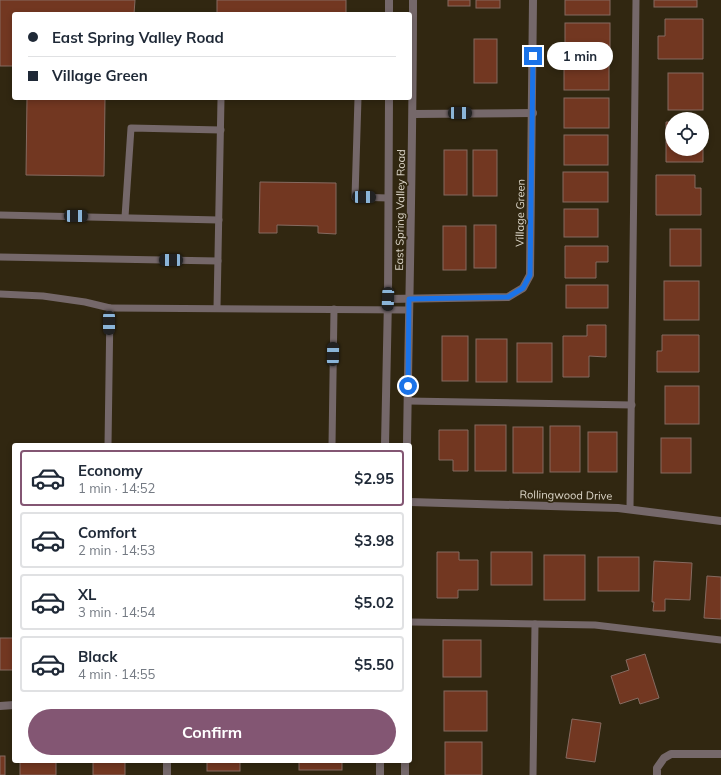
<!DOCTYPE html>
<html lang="en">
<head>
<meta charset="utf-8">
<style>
  :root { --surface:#fff; --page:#f2f2f3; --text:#1f2937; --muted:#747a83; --line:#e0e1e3; --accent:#835673 }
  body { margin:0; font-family:Mulish,sans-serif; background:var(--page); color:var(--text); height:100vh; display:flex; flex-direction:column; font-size:15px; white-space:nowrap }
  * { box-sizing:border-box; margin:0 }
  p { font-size:13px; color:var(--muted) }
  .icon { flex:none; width:22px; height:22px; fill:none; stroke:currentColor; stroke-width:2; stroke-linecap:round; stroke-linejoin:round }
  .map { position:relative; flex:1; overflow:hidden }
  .sheet { position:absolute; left:12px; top:443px; width:400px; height:320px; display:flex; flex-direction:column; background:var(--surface); border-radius:4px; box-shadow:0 2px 6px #0003 }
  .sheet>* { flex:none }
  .banner { position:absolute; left:12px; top:12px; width:400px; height:88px; border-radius:4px; box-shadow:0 2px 6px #0003; display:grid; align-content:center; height:88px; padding:0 16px; background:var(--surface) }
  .buttons { position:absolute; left:665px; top:112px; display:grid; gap:8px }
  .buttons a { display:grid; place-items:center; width:44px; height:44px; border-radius:50%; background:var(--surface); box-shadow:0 2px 6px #0003; font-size:20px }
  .end { position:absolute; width:18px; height:18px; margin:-9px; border:5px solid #1a73e8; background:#fff; box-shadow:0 0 0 2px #fff }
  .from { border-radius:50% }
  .bubble { position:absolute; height:28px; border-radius:14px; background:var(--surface); box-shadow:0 2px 6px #0003; font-size:13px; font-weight:700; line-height:28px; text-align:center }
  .car { position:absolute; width:12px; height:24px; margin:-12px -6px; border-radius:5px; box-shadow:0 0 3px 1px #0007; background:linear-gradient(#222 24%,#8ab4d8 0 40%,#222 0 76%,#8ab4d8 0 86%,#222 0) }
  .banner b { display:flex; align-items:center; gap:14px; height:38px; font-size:15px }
  .banner b+b { border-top:1px solid var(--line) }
  .banner i { width:10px; height:10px; background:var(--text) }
  ul { padding:7px 0 0; list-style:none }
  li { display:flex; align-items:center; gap:12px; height:56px; margin:0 8px 6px; padding:0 8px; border:2px solid var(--line); border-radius:4px }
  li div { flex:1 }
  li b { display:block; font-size:15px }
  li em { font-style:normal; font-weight:700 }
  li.active { border-color:var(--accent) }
  li>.icon { width:36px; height:36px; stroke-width:1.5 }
  .action { display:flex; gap:8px; margin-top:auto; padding:8px 16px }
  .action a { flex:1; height:46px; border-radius:24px; background:var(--accent); color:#fff; font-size:16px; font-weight:700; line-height:46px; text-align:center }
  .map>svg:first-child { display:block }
  .building { fill:#723721; stroke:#856a60 }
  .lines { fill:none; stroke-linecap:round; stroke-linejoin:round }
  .service { stroke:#75686a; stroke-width:7 }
  .minor { stroke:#75686a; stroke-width:8 }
  .tertiary { stroke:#75686a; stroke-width:8 }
  .route { stroke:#1a73e8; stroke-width:5 }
  .labels { text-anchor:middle; stroke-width:3.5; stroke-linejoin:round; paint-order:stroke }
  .street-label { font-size:11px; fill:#ded8cb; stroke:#312711 }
</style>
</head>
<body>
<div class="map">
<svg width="721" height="775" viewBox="0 0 721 775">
  <rect width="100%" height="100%" fill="#312711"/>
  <g class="building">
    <path d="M0,0H135L134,14H14V66H0Z"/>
    <rect x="217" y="0" width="129" height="14"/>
    <rect x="448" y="0" width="22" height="6"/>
    <rect x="476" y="0" width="24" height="8"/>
    <rect x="565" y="0" width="45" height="15"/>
    <rect x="654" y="0" width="43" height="7"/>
    <path d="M665,19H703V59H658V36H665Z"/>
    <rect x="565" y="23" width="45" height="30"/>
    <rect x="474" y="39" width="23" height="44"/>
    <rect x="564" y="60" width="45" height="30"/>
    <rect x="668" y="73" width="35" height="37"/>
    <path d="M27,98H105L104,176L26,175Z"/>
    <rect x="564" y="98" width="45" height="30"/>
    <path d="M666,122H672V149H702L703,122V162H666Z"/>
    <rect x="564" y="135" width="44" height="30"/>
    <rect x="444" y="150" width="23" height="45"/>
    <rect x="473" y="150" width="24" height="46"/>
    <rect x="563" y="172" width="45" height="30"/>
    <path d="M656,175H695V188H701V215H656Z"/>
    <path d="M260,182L336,183V234L318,233V226L277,225V233H259Z"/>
    <rect x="564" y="209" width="34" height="28"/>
    <rect x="474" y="225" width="22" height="43"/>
    <rect x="443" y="226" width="23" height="44"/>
    <rect x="670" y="229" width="31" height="37"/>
    <path d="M565,246H608V262H596V278H565Z"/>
    <rect x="664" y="281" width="35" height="39"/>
    <rect x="566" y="285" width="42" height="23"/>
    <path d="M587,325H606V357L589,356V377H563V336H587Z"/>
    <path d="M662,335H699V372H657V351H662Z"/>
    <rect x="442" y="336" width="26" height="45"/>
    <rect x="476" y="339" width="31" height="43"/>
    <rect x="517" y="343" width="35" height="39"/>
    <rect x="665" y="386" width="34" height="38"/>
    <rect x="475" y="425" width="31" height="46"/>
    <rect x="550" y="426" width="30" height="46"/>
    <rect x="513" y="427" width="30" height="46"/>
    <path d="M439,430H468V471H453V460H439Z"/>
    <rect x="588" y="432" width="29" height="40"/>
    <rect x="661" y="438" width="30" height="35"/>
    <path d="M437,552H459V560H478V590H458V598H437Z"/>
    <rect x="491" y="552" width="41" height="33"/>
    <rect x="544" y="555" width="41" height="45"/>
    <rect x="598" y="557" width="41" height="34"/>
    <path d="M654,561L692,563L690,600L665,599V611H653L654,602H652Z"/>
    <path d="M707,576L721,577V619L704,618Z"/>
    <rect x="0" y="638" width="14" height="32"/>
    <rect x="443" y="640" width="38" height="37"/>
    <path d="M645,654L659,698L640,704L638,698L620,704L611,676L629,670L626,660Z"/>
    <rect x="444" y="691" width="43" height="40"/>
    <path d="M572,719L601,723L595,762L566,758Z"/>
    <rect x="445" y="742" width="37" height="33"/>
    <rect x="0" y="756" width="5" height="19"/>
    <rect x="20" y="761" width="36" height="14"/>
    <rect x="93" y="761" width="32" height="14"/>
    <rect x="207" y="761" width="33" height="10"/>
    <rect x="299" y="761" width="43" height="9"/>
  </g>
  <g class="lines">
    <g class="service">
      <path d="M358,98L355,197L388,198"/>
      <path d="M0,215L219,220"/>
      <path d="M125,217L131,128L221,130"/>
      <path d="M0,257L218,261"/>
      <path d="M0,294L43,296L85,302L110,308L108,445"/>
      <path d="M110,308L409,310"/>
      <path d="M217,308L221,99"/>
      <path d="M408,401L632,405"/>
      <path d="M332,445L334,309"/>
      <path d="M630,509L636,0"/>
      <path d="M410,622L595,625L721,640"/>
      <path d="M533,775L535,624"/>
    </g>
    <g class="minor">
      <path d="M413,114L533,113"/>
      <path d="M388,299L508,297L523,288L530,275L533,0"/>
      <path d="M410,502L618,508L721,521"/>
      <path d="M0,706L14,705"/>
      <path d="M167,775V761"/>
      <path d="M657,775V768L664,758L671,754H721"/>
    </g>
    <g class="tertiary">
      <path d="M389,14V0"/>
      <path d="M385,445L388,299L389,98"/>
      <path d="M407,445C409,297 413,148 413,0"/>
      <path d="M380,775V761"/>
      <path d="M405,775V761"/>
    </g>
  </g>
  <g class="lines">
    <path class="route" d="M408,386L409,299L508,297L523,288L530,275L533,56"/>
  </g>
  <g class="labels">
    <g class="street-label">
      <text transform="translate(400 210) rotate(-89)" y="4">East Spring Valley Road</text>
      <text transform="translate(520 213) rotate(-89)" y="4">Village Green</text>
      <text transform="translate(566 495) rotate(1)" y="4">Rollingwood Drive</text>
    </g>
  </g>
</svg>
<div class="buttons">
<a><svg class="icon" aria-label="locate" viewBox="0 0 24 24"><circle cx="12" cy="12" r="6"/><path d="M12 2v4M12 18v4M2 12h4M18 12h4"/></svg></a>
</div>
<i class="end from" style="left:408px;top:386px"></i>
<i class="end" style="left:533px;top:56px"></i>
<div class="bubble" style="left:547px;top:42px;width:66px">1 min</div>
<i class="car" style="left:460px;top:113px;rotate:90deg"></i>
<i class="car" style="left:364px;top:197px;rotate:91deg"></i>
<i class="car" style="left:76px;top:216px;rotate:91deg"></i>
<i class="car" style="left:171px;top:260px;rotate:271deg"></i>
<i class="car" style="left:388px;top:299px;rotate:182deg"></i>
<i class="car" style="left:109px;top:323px;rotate:180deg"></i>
<i class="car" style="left:333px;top:354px;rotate:1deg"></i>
<div class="banner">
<b><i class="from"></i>East Spring Valley Road</b>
<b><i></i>Village Green</b>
</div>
<section class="sheet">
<ul>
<li class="active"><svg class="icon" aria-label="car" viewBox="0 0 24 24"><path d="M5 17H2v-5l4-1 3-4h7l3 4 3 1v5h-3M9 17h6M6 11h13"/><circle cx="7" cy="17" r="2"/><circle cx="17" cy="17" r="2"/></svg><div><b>Economy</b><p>1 min · 14:52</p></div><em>$2.95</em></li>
<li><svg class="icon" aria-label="car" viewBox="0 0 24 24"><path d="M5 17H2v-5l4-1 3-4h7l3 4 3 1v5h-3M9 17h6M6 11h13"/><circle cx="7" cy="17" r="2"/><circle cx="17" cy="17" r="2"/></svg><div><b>Comfort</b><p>2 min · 14:53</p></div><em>$3.98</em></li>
<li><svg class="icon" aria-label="car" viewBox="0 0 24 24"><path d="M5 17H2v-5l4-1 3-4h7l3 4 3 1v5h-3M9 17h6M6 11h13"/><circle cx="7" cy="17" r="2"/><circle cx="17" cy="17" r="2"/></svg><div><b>XL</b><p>3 min · 14:54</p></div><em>$5.02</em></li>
<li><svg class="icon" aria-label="car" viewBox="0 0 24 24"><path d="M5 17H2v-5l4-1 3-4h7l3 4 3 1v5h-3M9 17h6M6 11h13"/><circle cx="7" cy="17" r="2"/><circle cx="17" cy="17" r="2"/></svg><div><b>Black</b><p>4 min · 14:55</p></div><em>$5.50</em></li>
</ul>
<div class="action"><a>Confirm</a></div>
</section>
</div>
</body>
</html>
